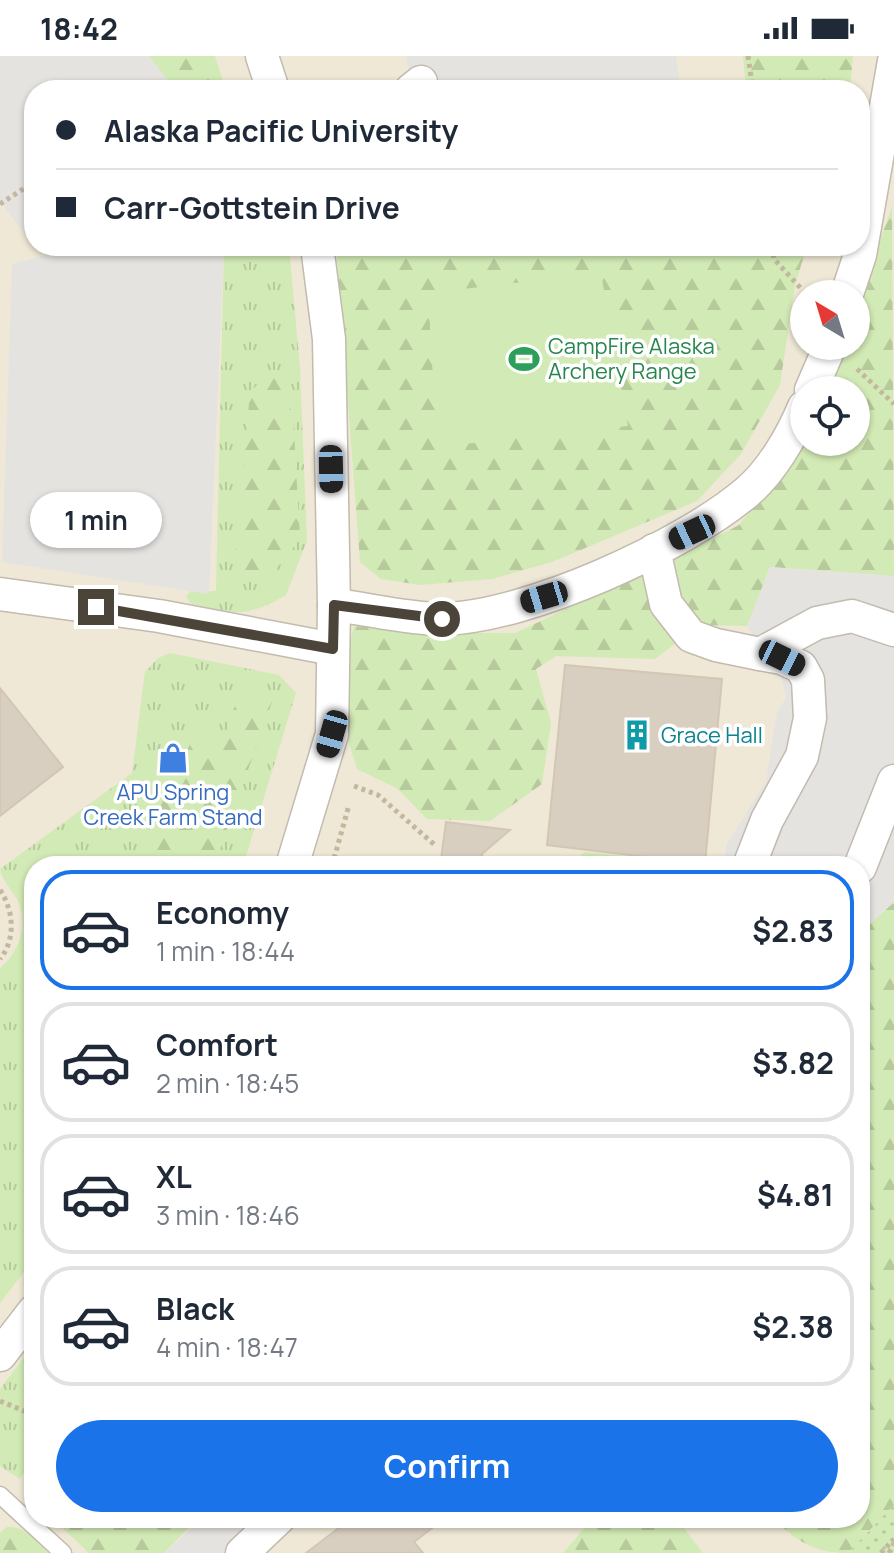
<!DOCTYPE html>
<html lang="en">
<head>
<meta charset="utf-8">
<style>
  :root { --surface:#fff; --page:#f2f2f3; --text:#1f2937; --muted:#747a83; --line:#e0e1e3; --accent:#1a73e8 }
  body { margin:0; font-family:Manrope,sans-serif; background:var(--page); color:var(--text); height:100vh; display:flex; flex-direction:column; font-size:30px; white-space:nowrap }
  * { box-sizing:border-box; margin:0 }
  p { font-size:26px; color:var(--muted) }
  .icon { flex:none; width:44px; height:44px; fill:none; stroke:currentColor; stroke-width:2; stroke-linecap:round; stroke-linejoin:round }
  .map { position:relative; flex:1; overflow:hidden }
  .sheet { position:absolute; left:24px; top:800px; width:846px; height:672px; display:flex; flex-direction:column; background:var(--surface); border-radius:32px; box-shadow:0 2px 6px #0004 }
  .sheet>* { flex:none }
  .hud { position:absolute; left:24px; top:24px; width:846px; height:176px; border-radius:32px; box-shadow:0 2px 6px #0004; display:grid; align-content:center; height:176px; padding:0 32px; background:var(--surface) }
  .needle { width:52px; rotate:322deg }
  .tools { position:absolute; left:790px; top:224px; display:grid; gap:16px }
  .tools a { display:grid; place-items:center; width:80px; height:80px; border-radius:50%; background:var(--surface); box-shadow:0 2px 6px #0004; font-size:40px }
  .end { position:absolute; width:36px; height:36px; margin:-18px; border:10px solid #4b4439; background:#fff; box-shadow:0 0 0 4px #fff }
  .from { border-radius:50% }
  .bubble { position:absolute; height:56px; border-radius:28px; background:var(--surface); box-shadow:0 2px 6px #0004; font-size:26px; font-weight:700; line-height:56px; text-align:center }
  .car { position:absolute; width:24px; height:48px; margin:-24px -12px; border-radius:10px; box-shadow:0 0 6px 2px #0007; background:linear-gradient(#222 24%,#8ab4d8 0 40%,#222 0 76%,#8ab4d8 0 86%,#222 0) }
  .hud b { display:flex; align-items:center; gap:28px; height:76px; font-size:30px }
  .hud b+b { border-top:2px solid var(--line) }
  .hud i { width:20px; height:20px; background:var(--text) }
  ul { padding:14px 0 0; list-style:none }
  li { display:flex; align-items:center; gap:24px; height:120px; margin:0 16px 12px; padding:0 16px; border:4px solid var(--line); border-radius:32px }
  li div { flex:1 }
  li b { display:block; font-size:30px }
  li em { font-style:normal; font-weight:700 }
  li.selected { border-color:var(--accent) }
  li>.icon { width:72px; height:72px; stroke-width:1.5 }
  .button { display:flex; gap:16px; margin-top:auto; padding:16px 32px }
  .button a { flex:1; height:92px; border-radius:48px; background:var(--accent); color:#fff; font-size:32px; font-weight:700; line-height:92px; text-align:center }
  .status { display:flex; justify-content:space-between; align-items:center; height:56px; padding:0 40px; background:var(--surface); direction:ltr }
  .status svg { height:22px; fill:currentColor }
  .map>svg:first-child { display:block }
  .education { fill:#efe8d6; fill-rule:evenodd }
  .grass { fill:url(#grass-tufts) }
  .forest { fill:url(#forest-firs) }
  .park { fill:url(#park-dots) }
  .garden { fill:#d2eab5 }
  .parking { fill:#e5e3e0 }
  .building { fill:#d8cfc1; stroke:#d3c7b4; stroke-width:2 }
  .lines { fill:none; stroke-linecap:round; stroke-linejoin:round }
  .service-casing { stroke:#c2bbae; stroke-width:19 }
  .minor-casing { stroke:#c2bbae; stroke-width:35 }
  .path { stroke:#c4b79f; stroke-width:5; stroke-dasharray:4 4; stroke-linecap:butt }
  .service { stroke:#fff; stroke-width:16 }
  .minor { stroke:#fff; stroke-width:32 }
  .route { stroke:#4b4439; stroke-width:10 }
  .labels { text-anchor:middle; stroke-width:7; stroke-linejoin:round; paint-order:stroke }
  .leisure-label { font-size:22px; fill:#27864d; stroke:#fff; text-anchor:start }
  .culture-label { font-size:22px; fill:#0d838f; stroke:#fff; text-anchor:start }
  .shop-label { font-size:22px; fill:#366cbe; stroke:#fff }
</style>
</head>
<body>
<div class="status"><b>18:42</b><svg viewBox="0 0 49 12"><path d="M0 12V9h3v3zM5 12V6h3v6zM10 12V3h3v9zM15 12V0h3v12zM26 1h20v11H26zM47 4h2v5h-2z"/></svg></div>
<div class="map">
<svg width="894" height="1497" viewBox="0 0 894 1497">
  <defs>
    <pattern id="grass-tufts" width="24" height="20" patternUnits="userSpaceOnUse" patternTransform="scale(2)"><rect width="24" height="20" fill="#d2eab5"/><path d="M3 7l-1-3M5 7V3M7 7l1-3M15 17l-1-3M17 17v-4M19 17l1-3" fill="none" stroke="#b6ca9c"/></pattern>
    <pattern id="forest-firs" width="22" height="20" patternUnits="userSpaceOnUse" patternTransform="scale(2)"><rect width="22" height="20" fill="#d2eab5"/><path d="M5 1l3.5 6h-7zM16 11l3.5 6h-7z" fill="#b6ca9c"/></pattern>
    <pattern id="park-dots" width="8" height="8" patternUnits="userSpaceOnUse" patternTransform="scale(2)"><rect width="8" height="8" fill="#d2eab5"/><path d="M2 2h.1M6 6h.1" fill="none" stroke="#b6ca9c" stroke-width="1.8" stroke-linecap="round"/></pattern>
  </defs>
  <rect width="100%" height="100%" fill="#f6f3ec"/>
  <path class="education" d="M0,0H894V1449L848,1497H0ZM34,34H860V190H34ZM804,238H856V290H804ZM804,334H856V386H804ZM34,810H860V1462H34Z"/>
  <g class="grass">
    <path d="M224,190H289L300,312L307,485L286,539C249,561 231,560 190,547L186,540L191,535H216Z"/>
    <path d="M170,597L279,619L296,637L243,810H34V1203L0,1247V912C19,897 28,871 19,847C14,835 2,826 0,813L132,717L145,616L158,602Z"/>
    <path d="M34,1288V1401L20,1423L0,1410V1333Z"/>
  </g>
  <g class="forest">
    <path d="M149,0H215L226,34H175Z"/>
    <path d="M743,0H853L850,34H746Z"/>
    <path d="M892,151L894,520L770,511L747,570L701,569L688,559L666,507L739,469L804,386H856V334H824L841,290H856V251Z"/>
    <path d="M336,190H807L795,229L780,329L741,398L697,445L552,506L492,523L420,529L381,523L360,506Z"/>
    <path d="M273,313L293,359L300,483L272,518L234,515L250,336Z"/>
    <path d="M648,515L676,587L655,603L556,600L536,613L551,667L542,728L490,765L427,763L398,733L357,713L343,668L346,606L354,570L437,577H515Z"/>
    <path d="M238,641L273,643L214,810H150L142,789L194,680L225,678Z"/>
    <path d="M585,796L684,806V810H568Z"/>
    <path d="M894,846V1449L848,1497C814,1497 798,1486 773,1462H860V877Z"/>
    <path d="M52,1462H198L164,1497H89Z"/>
    <path d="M593,1462H676L703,1497H563Z"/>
    <path d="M7,1471C26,1470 36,1484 48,1497H0V1477Z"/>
  </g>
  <path class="park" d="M894,1449V1497H848Z"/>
  <path class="garden" d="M601,217L628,370L437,391L428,237Z"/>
  <g class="parking">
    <path d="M0,0H149L175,34H34V190L0,146Z"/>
    <path d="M406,0H676L681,34H412Z"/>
    <path d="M80,190H224L209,538L2,506L12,208Z"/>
    <path d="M770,511L894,520V846L860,877V810H723L727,788L766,725L777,656L786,642L781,619L769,609L747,570Z"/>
    <path d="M203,1462H279L242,1497H164Z"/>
  </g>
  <g class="building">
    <path d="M565,609L722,623L705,808L547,789Z"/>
    <path d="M0,632L63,711L0,760Z"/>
    <path d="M446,766L510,774L482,798L481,810H440Z"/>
    <path d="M352,1462H445L414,1486L423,1497H306Z"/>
  </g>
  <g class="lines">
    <g class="service-casing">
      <path id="service" d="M0,1439L63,1497"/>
    </g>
    <g class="minor-casing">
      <g id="minor">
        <path d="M262,0L273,34"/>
        <path d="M411,34L421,26"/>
        <path d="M847,238L860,199L894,5"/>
        <path d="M811,334L830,290"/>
        <path d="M654,494L666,548L691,580L716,589L760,598L817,567L852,560L894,574"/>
        <path d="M0,538L159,560L333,593"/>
        <path d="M334,549C369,553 407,563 442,563C526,562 684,490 747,436C771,416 792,380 804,351"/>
        <path d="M292,810L332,678L334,549L329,283L317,190"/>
        <path d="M749,810L767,764L802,700L810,662L808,624L801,611L782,602L760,598"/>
        <path d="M860,811L894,725"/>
        <path d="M0,1299L34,1255"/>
        <path d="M242,1497L279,1462"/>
      </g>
    </g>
    <g class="path">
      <path d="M748,0L753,34"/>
      <path d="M0,148L34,126"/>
      <path d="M772,190L774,203L806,238"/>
      <path d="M857,313L894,348"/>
      <path d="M354,730L378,739L436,790"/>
      <path d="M332,810L349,749"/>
      <path d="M0,834C14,855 16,883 0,903"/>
      <path d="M0,1345L34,1359"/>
      <path d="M881,1497L894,1483"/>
      <path d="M889,1497L894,1487"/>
    </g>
    <use href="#service" class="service"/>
    <use href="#minor" class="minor"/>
  </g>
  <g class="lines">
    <path class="route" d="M96,551L333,593L334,549L442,563"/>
  </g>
  <defs>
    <g id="stadium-bare" transform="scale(2.4)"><path d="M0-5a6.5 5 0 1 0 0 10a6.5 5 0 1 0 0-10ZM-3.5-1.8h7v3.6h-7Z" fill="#2e9e5b" stroke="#fff" stroke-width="2.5" paint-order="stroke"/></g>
    <g id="building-bare" transform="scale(2.4)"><path d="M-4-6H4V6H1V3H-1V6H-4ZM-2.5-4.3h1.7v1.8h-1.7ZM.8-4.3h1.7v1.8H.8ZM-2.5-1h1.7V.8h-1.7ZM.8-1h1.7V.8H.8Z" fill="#0f9aa8" stroke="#fff" stroke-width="2.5" paint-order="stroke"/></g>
    <g id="shop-bare" transform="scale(2.4)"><path d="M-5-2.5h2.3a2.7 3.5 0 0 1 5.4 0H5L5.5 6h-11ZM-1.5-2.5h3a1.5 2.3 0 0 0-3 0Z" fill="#3f7fe0" stroke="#fff" stroke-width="2.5" paint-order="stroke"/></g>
  </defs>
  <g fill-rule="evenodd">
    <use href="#stadium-bare" x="524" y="303"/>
    <use href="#building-bare" x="637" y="679"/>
    <use href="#shop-bare" x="173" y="702"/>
  </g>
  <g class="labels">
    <g class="leisure-label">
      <text x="548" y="298">CampFire Alaska<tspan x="548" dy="25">Archery Range</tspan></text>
    </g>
    <g class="culture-label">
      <text x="661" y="687">Grace Hall</text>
    </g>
    <g class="shop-label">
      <text x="173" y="744">APU Spring<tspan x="173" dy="25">Creek Farm Stand</tspan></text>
    </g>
  </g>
</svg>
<div class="tools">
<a><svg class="needle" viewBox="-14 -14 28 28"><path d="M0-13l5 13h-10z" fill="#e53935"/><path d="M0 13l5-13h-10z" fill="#747a83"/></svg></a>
<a><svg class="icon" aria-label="locate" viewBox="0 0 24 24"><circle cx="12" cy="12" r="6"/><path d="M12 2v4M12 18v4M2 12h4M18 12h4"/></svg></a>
</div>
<i class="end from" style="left:442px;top:563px"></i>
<i class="end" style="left:96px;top:551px"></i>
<div class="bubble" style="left:30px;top:436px;width:132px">1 min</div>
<i class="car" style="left:331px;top:413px;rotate:179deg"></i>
<i class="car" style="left:692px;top:476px;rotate:245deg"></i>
<i class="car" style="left:544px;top:541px;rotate:253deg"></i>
<i class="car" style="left:782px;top:602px;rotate:116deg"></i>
<i class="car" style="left:332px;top:678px;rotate:196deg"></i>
<div class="hud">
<b><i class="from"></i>Alaska Pacific University</b>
<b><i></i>Carr-Gottstein Drive</b>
</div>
<section class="sheet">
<ul>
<li class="selected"><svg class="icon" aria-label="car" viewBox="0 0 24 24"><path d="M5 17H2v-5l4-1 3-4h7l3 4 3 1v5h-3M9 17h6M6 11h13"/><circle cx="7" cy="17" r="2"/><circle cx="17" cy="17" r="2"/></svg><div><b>Economy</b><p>1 min · 18:44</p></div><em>$2.83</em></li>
<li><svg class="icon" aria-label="car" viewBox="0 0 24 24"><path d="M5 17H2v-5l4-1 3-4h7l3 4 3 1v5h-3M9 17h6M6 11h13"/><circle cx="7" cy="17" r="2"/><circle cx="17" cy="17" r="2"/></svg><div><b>Comfort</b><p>2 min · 18:45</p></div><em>$3.82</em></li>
<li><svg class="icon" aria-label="car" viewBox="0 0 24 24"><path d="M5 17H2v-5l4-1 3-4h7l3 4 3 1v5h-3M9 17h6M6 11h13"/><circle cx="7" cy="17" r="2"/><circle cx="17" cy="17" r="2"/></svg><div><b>XL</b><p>3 min · 18:46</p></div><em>$4.81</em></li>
<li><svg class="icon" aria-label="car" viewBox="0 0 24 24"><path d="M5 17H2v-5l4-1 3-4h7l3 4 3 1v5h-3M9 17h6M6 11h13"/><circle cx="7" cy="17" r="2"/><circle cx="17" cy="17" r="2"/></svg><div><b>Black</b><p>4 min · 18:47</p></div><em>$2.38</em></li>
</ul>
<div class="button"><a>Confirm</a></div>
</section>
</div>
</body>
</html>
